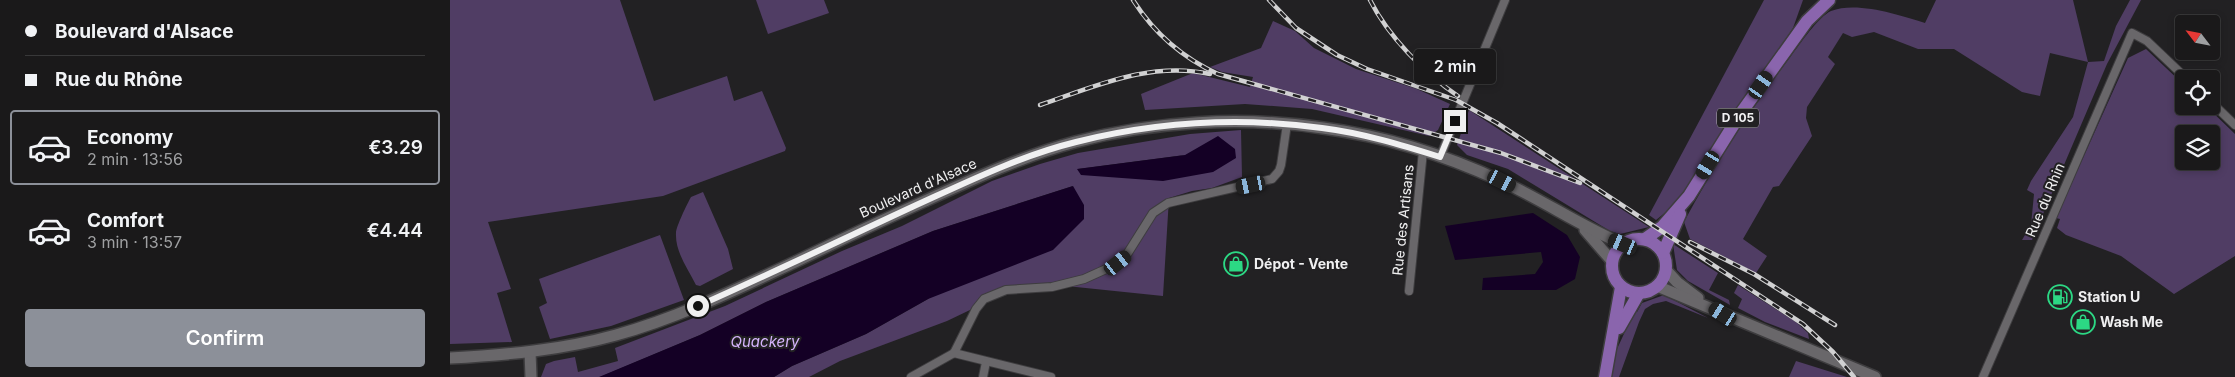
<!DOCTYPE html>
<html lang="en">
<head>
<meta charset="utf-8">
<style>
  :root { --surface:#1a191a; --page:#232223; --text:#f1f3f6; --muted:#9fa0a2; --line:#383839; --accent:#8c9099 }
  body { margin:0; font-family:Inter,sans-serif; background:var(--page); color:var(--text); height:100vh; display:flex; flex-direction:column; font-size:19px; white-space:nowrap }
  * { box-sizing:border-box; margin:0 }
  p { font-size:16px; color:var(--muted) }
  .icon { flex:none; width:28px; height:28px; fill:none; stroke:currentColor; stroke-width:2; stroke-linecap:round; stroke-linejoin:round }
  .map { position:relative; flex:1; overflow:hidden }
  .panel { display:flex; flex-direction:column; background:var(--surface); width:450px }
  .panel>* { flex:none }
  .guide { display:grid; align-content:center; height:110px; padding:0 25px; background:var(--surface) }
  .needle { width:32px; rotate:302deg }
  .fabs { position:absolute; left:1725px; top:15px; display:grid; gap:10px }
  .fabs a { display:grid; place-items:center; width:45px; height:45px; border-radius:5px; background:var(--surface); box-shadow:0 2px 8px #0003,0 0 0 1px var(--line); font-size:25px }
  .end { position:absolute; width:22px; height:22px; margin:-11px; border:6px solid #f0f0f1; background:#111; box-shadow:0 0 0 2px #111 }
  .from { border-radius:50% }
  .bubble { position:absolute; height:35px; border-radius:5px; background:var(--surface); box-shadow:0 2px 8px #0003,0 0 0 1px var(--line); font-size:16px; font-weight:600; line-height:35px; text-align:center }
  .car { position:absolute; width:15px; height:30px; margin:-15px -8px; border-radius:6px; box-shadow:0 0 4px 1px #0007; background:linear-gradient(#222 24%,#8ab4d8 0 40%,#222 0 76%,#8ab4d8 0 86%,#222 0) }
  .guide b { display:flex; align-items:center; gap:18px; height:48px; font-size:19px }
  .guide b+b { border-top:1px solid var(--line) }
  .guide i { width:12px; height:12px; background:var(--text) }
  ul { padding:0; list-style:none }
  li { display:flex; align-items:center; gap:15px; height:75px; margin:0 10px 8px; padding:0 15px; border:2px solid transparent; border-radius:5px }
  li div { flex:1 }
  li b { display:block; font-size:19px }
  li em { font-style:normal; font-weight:600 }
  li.active { border-color:var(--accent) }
  li>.icon { width:45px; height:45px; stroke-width:1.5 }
  .button { display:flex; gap:10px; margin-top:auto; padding:10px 25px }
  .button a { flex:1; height:58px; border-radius:5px; background:var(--accent); color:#fff; font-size:20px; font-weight:600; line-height:58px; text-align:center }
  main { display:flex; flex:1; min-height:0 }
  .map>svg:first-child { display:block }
  .green { fill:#503d64; fill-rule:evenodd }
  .water { fill:#140025 }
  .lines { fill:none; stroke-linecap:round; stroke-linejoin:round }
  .street-casing { stroke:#3e3d3f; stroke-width:10 }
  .secondary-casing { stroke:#3e3d3f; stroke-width:14 }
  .primary-casing { stroke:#3e3d3f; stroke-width:15 }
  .street { stroke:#69676a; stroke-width:8 }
  .secondary { stroke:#69676a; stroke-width:11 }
  .primary { stroke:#8a65ad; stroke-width:12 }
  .rail-casing { stroke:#d1d1d2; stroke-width:4.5 }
  .rail { stroke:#222123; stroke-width:2.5; stroke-dasharray:8; stroke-linecap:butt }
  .route { stroke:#f0f0f1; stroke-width:6 }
  .labels { text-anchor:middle; stroke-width:4; stroke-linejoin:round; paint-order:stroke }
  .shield { fill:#222123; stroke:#b2b2b3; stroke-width:1 }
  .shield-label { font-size:12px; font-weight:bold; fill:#f0f0f1 }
  .street-label { font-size:14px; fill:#f0f0f1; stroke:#222123 }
  .poi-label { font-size:14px; font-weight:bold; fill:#f0f0f1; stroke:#222123; text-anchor:start }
  .water-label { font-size:15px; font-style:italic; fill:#d5b4fc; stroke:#222123 }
</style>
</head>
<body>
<main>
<section class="panel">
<div class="guide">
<b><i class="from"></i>Boulevard d'Alsace</b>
<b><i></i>Rue du Rhône</b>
</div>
<ul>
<li class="active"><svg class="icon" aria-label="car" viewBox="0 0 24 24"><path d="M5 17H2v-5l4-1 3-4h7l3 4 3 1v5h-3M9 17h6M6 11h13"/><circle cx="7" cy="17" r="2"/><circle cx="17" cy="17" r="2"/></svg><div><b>Economy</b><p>2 min · 13:56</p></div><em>€3.29</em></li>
<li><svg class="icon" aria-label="car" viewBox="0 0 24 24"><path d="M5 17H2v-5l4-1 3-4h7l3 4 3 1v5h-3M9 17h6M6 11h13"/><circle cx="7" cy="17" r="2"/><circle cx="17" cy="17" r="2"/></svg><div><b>Comfort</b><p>3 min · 13:57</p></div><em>€4.44</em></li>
</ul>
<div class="button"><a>Confirm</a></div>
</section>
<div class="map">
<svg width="1785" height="377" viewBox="0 0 1785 377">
  <rect width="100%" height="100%" fill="#222123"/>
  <g class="green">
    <path d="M0,0H170L204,101L277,76L284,101L312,91L336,148L335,151L213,196L38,222L61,289L47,293L62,342L0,344Z"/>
    <path d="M306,0H374L379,13L318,34Z"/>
    <path d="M1314,0H1353L1343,28L1233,193L1221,208L1206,220L1199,215Z"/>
    <path d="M1486,0H1623L1638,62L1654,61L1666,26L1680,0H1691L1657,64L1582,240H1572L1581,225L1584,194L1577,190L1581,181L1623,117L1638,62L1600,53L1590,96L1572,92L1504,49H1468L1424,32L1402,37L1393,33L1378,57L1385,64L1357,107L1356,118L1362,136L1329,186L1323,187L1293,239L1317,256L1306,273L1240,239L1234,222C1265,164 1301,109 1341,56C1350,44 1368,17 1381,11C1407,1 1449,15 1475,23Z"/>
    <path d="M823,21L845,31L864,48L906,69L967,89L1000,104L988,130L979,136L862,109L795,104L695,110L691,94L743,73L800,87L803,77L772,72L760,67L811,48Z"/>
    <path d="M1696,49L1734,85V106H1756L1785,134V256L1724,294L1671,256L1616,235L1607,228L1610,219L1606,218L1678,58ZM1734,134H1761V161H1734Z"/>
    <path d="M1019,110L1199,227L1170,234L1160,231L1058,169L1017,155L1007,145Z"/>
    <path d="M791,130L792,177L762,188L742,191L719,198L713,296L626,287L572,285L497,321L390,361L359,377H324L342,366L416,334L478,299L623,186L483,231L316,302L250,335L150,377H91L96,364L104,361L125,357L128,372L168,361L165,348L275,306L392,251L452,226L542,181L590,164L628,153L740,134ZM735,155L632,175L628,169Z"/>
    <path d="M253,192L278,249L283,269L250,286L246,285C238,269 225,252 226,233C226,227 237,204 241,197Z"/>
    <path d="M210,235L234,300L161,326L100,339L89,307L97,303L89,279Z"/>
    <path d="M1223,244L1268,273L1259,290L1279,300L1280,305L1238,281L1227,270Z"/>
    <path d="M1288,285L1346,322L1358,333L1359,339L1315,322L1288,308L1292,299L1284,293Z"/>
    <path d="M1214,295L1258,318L1216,301L1203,304L1195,309L1189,322L1169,377H1161L1167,349L1184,312H1187L1192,303Z"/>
    <path d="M1346,361L1397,377H1339Z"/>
  </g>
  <g class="water">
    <path d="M768,136L785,149L786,158L763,172L713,181L631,175L627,169L735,155Z"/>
    <path d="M623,186L634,205V219L603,250L478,299L416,334L342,366L324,377H149L250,335L316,302L483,231Z"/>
    <path d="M1083,213L1117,235L1130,257L1125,279L1106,290H1032L1033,278L1085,274L1093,262L1091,252L1005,260L995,226Z"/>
  </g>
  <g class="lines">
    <g class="street-casing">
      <g id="street">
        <path d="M1761,102L1785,125"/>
        <path d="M990,157L1055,0"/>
        <path d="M959,291L973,151"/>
        <path d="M504,353L526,309L534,299L556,290L602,287L634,279L665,265L676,256L703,213L718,203L822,179L829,171L831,165L837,124"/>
        <path d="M504,353L601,377"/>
        <path d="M461,377L504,353"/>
        <path d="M533,377L536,362"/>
        <path d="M1533,377L1682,33L1697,41L1737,79"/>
      </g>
    </g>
    <g class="secondary-casing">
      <g id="secondary">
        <path d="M1135,230L1162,261"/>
        <path d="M1216,270L1227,282L1248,298"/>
        <path d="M1207,286L1425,377"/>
        <path d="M80,352L81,377"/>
        <path d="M0,358C56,355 112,350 166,335C228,318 287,289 345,262C388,241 431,221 475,201C523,179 573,156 625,142C704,121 792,116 873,128C934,136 995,155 1051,181C1093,200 1130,226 1173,244"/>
      </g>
    </g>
    <g class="primary-casing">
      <g id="primary">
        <circle cx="1189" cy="266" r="27"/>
        <path d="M1195,239L1212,227L1239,196L1291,113L1357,21L1379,0"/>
        <path d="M1213,253L1230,214"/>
        <path d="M1169,328L1189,293"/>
        <path d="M1155,377L1171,287"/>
      </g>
    </g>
    <use href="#street" class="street"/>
    <use href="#secondary" class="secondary"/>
    <use href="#primary" class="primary"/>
    <g class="rail-casing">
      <g id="rail">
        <path d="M683,0C704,33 733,58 768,74L1051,153L1130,183"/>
        <path d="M819,0L846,28L887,55L917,69L1006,100L1047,123L1353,324L1383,352L1404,377"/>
        <path d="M920,0C938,36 975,74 1008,96"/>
        <path d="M590,105C646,86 700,61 760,74"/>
        <path d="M1240,242L1304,274L1385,325"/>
      </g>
    </g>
    <use href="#rail" class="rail"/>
  </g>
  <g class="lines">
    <path class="route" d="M248,306C320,274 391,240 462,207C515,183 569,156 626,142C706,122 791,117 872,128C912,133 952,145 990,157L1005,121"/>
  </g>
  <defs>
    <g id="shop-ring" transform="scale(1.25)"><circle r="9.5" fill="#222123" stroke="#2cd884" stroke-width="1.5"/><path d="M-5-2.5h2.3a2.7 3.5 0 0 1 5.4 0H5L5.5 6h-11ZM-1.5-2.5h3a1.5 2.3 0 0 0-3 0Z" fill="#2cd884"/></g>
    <g id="fuel-ring" transform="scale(1.25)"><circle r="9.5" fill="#222123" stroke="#2cd884" stroke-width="1.5"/><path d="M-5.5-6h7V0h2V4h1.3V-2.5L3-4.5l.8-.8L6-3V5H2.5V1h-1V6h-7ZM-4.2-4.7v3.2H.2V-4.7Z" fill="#2cd884"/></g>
  </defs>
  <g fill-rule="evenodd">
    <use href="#shop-ring" x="786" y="264"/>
    <use href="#fuel-ring" x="1610" y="297"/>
    <use href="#shop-ring" x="1633" y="322"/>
  </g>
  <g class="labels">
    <rect class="shield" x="1267" y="108.5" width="42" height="19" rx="4"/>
    <g class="shield-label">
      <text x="1288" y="122">D 105</text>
    </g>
    <g class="street-label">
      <text transform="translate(468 188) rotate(-24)" y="5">Boulevard d'Alsace</text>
      <text transform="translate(1595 200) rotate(-67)" y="5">Rue du Rhin</text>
      <text transform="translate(953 220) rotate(-84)" y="5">Rue des Artisans</text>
    </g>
    <g class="poi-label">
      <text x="804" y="269">Dépot - Vente</text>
      <text x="1628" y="302">Station U</text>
      <text x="1650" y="327">Wash Me</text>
    </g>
    <g class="water-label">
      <text x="315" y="347">Quackery</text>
    </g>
  </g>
</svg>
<div class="fabs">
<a><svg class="needle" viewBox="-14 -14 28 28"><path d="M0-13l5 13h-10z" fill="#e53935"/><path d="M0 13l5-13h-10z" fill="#9fa0a2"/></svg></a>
<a><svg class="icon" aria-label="locate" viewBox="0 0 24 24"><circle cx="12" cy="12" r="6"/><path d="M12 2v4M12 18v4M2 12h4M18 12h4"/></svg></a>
<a><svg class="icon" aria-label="layers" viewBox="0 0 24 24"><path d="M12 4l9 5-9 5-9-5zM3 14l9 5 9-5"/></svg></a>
</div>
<i class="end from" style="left:248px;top:306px"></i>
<i class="end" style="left:1005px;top:121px"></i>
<div class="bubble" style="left:964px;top:49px;width:82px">2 min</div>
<i class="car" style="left:1311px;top:85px;rotate:35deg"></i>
<i class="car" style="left:1258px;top:165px;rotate:211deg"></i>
<i class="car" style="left:1052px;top:181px;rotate:117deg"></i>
<i class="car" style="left:801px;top:185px;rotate:258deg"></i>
<i class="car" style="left:1173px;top:244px;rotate:293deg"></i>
<i class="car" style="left:668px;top:263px;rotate:52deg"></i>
<i class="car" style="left:1273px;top:314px;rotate:303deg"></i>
</div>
</main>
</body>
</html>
